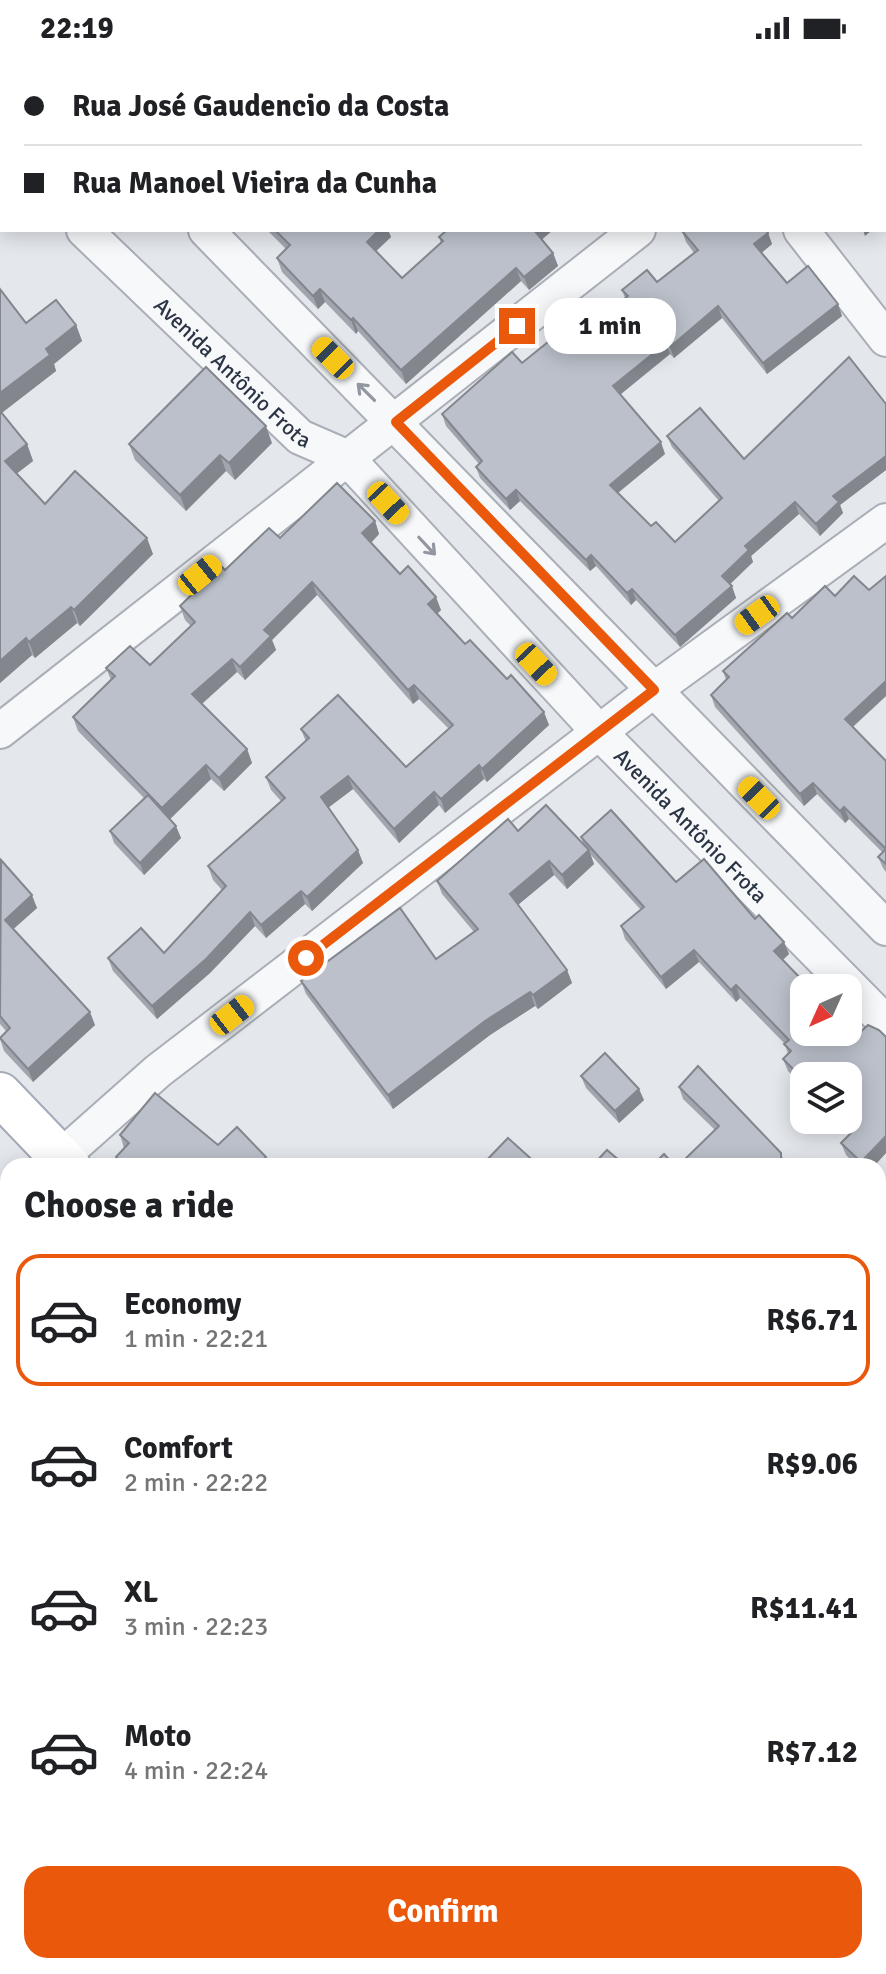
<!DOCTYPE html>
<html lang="en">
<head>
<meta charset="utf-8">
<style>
  :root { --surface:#fff; --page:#f6f6f6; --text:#202124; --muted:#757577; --line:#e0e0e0; --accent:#ea580c }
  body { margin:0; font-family:Signika,sans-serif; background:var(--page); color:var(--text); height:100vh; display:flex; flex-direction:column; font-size:30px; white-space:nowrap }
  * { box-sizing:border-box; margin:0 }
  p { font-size:26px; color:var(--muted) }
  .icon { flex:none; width:44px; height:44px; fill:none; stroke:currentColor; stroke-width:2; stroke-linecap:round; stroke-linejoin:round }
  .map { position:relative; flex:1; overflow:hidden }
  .details { position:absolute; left:0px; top:1102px; width:886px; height:816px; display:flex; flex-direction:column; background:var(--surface); border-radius:24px 24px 0 0; box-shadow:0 4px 20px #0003 }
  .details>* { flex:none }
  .top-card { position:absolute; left:0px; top:0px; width:886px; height:176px; box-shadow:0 4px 20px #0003; display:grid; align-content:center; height:176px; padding:0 24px; background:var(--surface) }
  .needle { width:52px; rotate:225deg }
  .controls { position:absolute; left:790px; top:918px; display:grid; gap:16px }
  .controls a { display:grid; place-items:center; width:72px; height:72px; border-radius:16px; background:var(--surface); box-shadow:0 4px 20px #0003; font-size:40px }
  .end { position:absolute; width:36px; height:36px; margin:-18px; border:10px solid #ea580c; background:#fff; box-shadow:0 0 0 4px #fff }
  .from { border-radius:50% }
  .bubble { position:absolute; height:56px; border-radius:24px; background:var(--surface); box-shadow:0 4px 20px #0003; font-size:26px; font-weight:700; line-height:56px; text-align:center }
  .car { position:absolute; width:24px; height:48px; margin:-24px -12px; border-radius:10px; box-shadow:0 0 6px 2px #0007; background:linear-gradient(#f5c518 24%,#345 0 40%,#f5c518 0 76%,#345 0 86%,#f5c518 0) }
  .top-card b { display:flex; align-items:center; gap:28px; height:76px; font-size:30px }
  .top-card b+b { border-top:2px solid var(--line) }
  .top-card i { width:20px; height:20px; background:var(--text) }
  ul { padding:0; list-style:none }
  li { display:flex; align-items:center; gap:24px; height:132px; margin:0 16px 12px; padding:0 8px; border:4px solid transparent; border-radius:24px }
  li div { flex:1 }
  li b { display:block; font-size:30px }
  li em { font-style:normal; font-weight:700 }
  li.on { border-color:var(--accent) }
  li>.icon { width:72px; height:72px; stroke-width:1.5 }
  h2 { padding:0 24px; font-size:36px; line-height:96px }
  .action { display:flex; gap:16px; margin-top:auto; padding:16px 24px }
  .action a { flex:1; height:92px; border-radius:24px; background:var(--accent); color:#fff; font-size:32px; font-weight:700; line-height:92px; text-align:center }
  .status { display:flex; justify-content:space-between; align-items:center; height:56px; padding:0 40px; background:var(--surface); direction:ltr }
  .status svg { height:22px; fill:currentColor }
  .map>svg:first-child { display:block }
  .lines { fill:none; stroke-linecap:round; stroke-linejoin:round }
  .minor-casing { stroke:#a9aeb7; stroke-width:38 }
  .major-casing { stroke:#a3abb8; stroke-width:46 }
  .minor { stroke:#f7f8fa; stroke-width:34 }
  .major { stroke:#fff; stroke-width:42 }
  .wall { fill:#a1a5ae }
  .shaded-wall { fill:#83868d }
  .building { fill:#bbc0ca; stroke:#83868d; stroke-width:2 }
  .oneway { stroke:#9196a0 }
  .route { stroke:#ea580c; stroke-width:10 }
  .labels { text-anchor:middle; stroke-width:6; stroke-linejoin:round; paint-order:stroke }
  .street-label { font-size:22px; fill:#2b3445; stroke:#f4f6f9 }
</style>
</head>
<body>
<div class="status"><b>22:19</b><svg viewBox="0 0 49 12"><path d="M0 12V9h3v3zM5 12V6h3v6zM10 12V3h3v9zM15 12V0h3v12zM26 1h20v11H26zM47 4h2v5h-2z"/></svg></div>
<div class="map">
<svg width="886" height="1918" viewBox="0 0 886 1918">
  <rect width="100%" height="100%" fill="#e4e7ec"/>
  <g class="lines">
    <g class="minor-casing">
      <g id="minor">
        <path d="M72,2L74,0"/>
        <path d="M190,2L193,0"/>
        <path d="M863,2L866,0"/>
        <path id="s1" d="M84,174L300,381L346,401L600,677L886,967"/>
        <path d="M206,174L886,872"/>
        <path d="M801,174L886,283"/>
        <path d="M0,675L638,174"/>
        <path d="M61,1101L158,1015L654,634L886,465"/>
        <path d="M0,1575L8,1584"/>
        <path d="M878,1607L886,1599"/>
        <path d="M317,1918L325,1910"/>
      </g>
    </g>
    <g class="major-casing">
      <g id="major">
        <path d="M32,0L34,2"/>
        <path d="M0,56L2,54"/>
        <path d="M0,96L2,98"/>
        <path d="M0,147L2,145"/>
        <path d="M0,1038L69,1110"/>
        <path d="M868,1910L876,1918"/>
      </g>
    </g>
    <use href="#minor" class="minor"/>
    <use href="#major" class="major"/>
  </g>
  <g class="wall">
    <path d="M267,174H388L391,181L376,195L402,222L441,187L439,181L542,183L553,197L558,210L529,234L521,225L406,328L358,275L356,278L325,246L318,253L282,216L277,202L286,193Z"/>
    <path d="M682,175L768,177L772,188L762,196L787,227L842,260L767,318L722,262L674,302L670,298L620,339L665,398L618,437L651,470L675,486L719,445L672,391L667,380L744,403L886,348V414L840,449L843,457L820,480L799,458L751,500L753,506L730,528L736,542L680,591L636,544L631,549L596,510L590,515L520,445L510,454L480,422L476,411L479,408L446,370L442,358L522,307L574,284L625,242L622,234L657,226L694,197L686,186Z"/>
    <path d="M0,233L26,267L76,269L82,285L54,308L56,315L2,357L27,388L33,405L16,418L45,448L153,498L80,570L77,567L35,602L32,599L0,627Z"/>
    <path d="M272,387L235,424L226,415L186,455L135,404L129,388Z"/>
    <path d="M375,465L379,478L371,487L400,518L441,554L437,558L465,588L549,669L487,726L484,723L445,757L439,749L399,787L353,733L328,752L363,807L312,855L305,848L266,882L255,870L210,917L157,963L113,915L108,902L164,897L222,834L213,824L208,810L281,745L271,734L266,721L306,686L301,673L406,711L449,673L419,643L413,648L317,539L272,584L276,594L245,624L237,616L202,648L247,693L252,707L224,735L211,723L170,763L181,782L144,819L114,787L110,775L144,742L78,675L73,661L111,624L106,612L150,609L191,570L185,564L180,550L225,514L280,482Z"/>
    <path d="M886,520V640L853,671L886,705V808L883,797L849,763L845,767L817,738L804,750L715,651L711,639L726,624L723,615L792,562L835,540L869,534Z"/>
    <path d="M518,775L584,790L581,781L755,863L784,886L789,898L783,904L856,980L886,981V1097L874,1110H857L846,1099L841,1087L849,1079L835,1064H848L804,1020V1032L788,1015L783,1003L788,998L785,988L740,942L736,946L699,906L666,933L625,883L621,870L641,854L590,798L594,808L567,833L554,819L518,849L567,914L572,927L538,953L535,950L490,979L393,1053L306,938L301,925L436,903L474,876L442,838L437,825Z"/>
    <path d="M878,801L886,808V816L883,812Z"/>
    <path d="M0,805L37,852L13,873L95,969L33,1026L4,995L0,983L6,975L0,968Z"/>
    <path d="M581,1020L644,1044L619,1067L586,1032Z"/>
    <path d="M679,1031L785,1110L715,1074L683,1043Z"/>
    <path d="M120,1079L218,1089L269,1110H119L116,1101L124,1092Z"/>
    <path d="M8,1129V1228L0,1221V1137Z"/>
    <path d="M8,1254V1321L0,1313V1262Z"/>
    <path d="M8,1334V1536L0,1526V1341Z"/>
    <path d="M0,1600L8,1609V1716L0,1707Z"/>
    <path d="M878,1698L883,1866L878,1862Z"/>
    <path d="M185,1910H255L246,1918H191Z"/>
    <path d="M408,1910H533L536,1918H416Z"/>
    <path d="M648,1910H793L801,1918H653L650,1914Z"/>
  </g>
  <g class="shaded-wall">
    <path d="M335,0H352L353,2H332Z"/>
    <path d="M412,0H434L431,2H410Z"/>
    <path d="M775,0H796L793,2H772Z"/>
    <path d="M886,148V163L884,165V150Z"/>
    <path d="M379,174H388L391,181L372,199L367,186Z"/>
    <path d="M534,174H553L538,187Z"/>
    <path d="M863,174H872L865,180Z"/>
    <path d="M768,177L772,188L759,199L754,188Z"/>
    <path d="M553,197L558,210L529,234L524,221Z"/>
    <path d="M516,212L521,225L406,328L401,314Z"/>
    <path d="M320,233L325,246L318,253L313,240Z"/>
    <path d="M838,248L842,260L767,318L763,307Z"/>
    <path d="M718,250L722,262L674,302L670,291Z"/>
    <path d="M353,262L358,275L356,278L351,264Z"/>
    <path d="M76,269L82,285L54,308L56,315L0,358V337L46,293Z"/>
    <path d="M666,287L670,298L617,341L613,330Z"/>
    <path d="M266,370L272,387L235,424L229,407Z"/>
    <path d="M661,386L665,398L614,440L610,429Z"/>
    <path d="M27,388L33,405L11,422L5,405Z"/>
    <path d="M220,399L226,415L186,455L180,439Z"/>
    <path d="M886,400V414L840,449L843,457L820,480L816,468L833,440Z"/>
    <path d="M516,434L520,445L510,454L506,443Z"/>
    <path d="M795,446L799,458L751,500L753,506L726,532L722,520L745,490Z"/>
    <path d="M375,465L379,478L367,491L362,477Z"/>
    <path d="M147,482L153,498L80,570L74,554Z"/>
    <path d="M591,499L596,510L590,515L586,504Z"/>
    <path d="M312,526L317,539L272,584L276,594L245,624L240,611L264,574Z"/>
    <path d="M732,530L736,542L680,591L675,579Z"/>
    <path d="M632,533L636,544L631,549L627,537Z"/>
    <path d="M436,541L441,554L433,562L428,548Z"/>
    <path d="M71,551L77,567L35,602L29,586Z"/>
    <path d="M26,582L32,599L0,627V605Z"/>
    <path d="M232,603L237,616L197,652L192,638Z"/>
    <path d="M886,625V640L849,674L845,663Z"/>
    <path d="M414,629L419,643L413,648L408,634Z"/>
    <path d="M544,656L549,669L487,726L482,713Z"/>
    <path d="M247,693L252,707L224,735L219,722Z"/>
    <path d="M206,709L211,723L167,766L162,752Z"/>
    <path d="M479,709L484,723L445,757L441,743Z"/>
    <path d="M348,720L353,733L325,754L321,741Z"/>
    <path d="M813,727L817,738L804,750L800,738Z"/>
    <path d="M434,736L439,749L399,787L394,773Z"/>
    <path d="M844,751L849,763L845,767L840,755Z"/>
    <path d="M176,770L181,782L144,819L140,807Z"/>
    <path d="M358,794L363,807L312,855L307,841Z"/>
    <path d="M589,794L594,808L567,833L562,819Z"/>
    <path d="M549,805L554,819L514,852L510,838Z"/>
    <path d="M301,835L305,848L266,882L261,869Z"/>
    <path d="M32,839L37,852L9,877L5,864Z"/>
    <path d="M250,856L255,870L210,917L157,963L152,950Z"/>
    <path d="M784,886L789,898L779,907L774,895Z"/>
    <path d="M694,894L699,906L666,933L661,921Z"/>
    <path d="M567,914L572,927L538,953L533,939Z"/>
    <path d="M736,929L740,942L736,946L731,934Z"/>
    <path d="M530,936L535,950L490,979L393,1053L388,1039L485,965Z"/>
    <path d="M90,956L95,969L33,1026L28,1013Z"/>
    <path d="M639,1033L644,1044L619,1067L615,1055Z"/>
    <path d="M886,1080V1097L874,1110H862L861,1106Z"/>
    <path d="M781,1097L785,1110H778Z"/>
    <path d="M266,1101L269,1110H257Z"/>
    <path d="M886,1531V1551L878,1560V1540Z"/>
    <path d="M886,1710V1730L879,1737L878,1718Z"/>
    <path d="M886,1844V1863L883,1866L878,1852Z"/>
    <path d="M238,1910H255L246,1918H230Z"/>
    <path d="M526,1910H533L536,1918H525L523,1913Z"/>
  </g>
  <g class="building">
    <path d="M219,0H335L332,2H220Z"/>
    <path d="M398,0H412L410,2H400Z"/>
    <path d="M588,0H627L629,2H586Z"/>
    <path d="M641,0H775L772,2H638Z"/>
    <path d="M886,22V148L884,150V24Z"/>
    <path d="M275,174H379L367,186L402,222L443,185L439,181L447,174H534L553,197L524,221L516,212L401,314L353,262L351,264L320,233L313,240L277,202L290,189Z"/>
    <path d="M683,174H766L768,177L754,188L787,227L808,210L838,248L763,307L718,250L670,291L666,287L613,330L661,386L610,429L651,470L656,466L675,486L722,442L667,380L700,352L744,403L849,301L886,348V400L833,440L839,446L816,468L795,446L745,490L749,494L722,520L732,530L675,579L632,533L627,537L591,499L586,504L516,434L506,443L476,411L482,405L442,358L512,296L522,307L564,273L574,284L628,240L622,234L647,214L657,226L698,194L682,175Z"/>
    <path d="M0,233L26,267L56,244L76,269L46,293L50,299L0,337Z"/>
    <path d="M206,311L266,370L229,407L220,399L180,439L129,388Z"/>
    <path d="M0,355L27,388L5,405L45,448L75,415L147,482L74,554L71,551L29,586L26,582L0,605Z"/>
    <path d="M337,427L375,465L362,477L400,518L408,510L436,541L428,548L465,588L470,584L507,623L511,619L544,656L482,713L479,709L441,743L434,736L394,773L348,720L321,741L358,794L307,841L301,835L261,869L250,856L206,903L152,950L108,902L141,872L164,897L226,830L208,810L285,742L266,721L309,682L301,673L338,639L406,711L453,669L414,629L408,634L312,526L264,574L271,580L240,611L232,603L192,638L247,693L219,722L206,709L162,752L73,661L115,620L106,612L130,590L150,609L195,566L180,550L221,510L225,514L269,472L280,482Z"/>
    <path d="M854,520L869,534L886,520V625L845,663L886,705V793L844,751L840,755L813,727L800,738L711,639L729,621L723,615L787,557L792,562L825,530L835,540Z"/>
    <path d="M148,739L176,770L140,807L110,775Z"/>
    <path d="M546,749L589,794L562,819L549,805L510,838L567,914L533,939L530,936L485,965L388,1039L301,925L400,852L436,903L478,873L437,825L508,763L518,775Z"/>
    <path d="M611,754L676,826L704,803L755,863L759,859L784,886L774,895L810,932H804V976H848V972L856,980L868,969L879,974L886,981V1080L861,1106L841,1087L853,1075L842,1064H848V1020H804V1024L783,1003L791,995L784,988L789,984L736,929L731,934L694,894L661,921L621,870L644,851L581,781Z"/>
    <path d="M886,793V808L878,801Z"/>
    <path d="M1,804L32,839L5,864L90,956L28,1013L0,982L10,972L0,960Z"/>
    <path d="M605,997L639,1033L615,1055L581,1020Z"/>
    <path d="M698,1010L781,1097V1107L778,1110H678L719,1070L679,1031Z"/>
    <path d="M155,1037L218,1089L237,1071L266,1101L257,1110H125L116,1101L129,1087L120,1079Z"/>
    <path d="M508,1082L539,1110H481Z"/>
    <path d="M607,1094L626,1110H592Z"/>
    <path d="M664,1098L675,1110H652Z"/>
    <path d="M8,1129V1219L0,1211V1137Z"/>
    <path d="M8,1254V1312L0,1304V1262Z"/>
    <path d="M8,1334V1528L0,1518V1341Z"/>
    <path d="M886,1337V1531L878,1540V1346Z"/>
    <path d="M0,1600L8,1609V1708L0,1700Z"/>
    <path d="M878,1698L886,1706V1710L878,1718Z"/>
    <path d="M878,1731L886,1739V1844L878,1852Z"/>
    <path d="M8,1898V1910H35L43,1918H0V1904Z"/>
    <path d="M191,1910H238L230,1918H198Z"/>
    <path d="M417,1910H526L523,1913L528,1918H445L442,1915L439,1918H425Z"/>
    <path d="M654,1910H793L801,1918H662Z"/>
  </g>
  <defs><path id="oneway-shaft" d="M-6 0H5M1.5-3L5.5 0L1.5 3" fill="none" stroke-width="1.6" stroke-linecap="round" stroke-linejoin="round" transform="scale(2)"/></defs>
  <g class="oneway">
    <use href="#oneway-shaft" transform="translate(366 336) rotate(-135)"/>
    <use href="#oneway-shaft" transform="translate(427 490) rotate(47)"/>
  </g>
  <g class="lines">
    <path class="route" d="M306,902L654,634L396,366L517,270"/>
  </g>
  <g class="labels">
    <g class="street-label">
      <text dy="8" stroke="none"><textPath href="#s1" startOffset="206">Avenida Antônio Frota</textPath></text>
      <text dy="8" stroke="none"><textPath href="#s1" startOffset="854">Avenida Antônio Frota</textPath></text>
    </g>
  </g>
</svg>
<div class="controls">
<a><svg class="needle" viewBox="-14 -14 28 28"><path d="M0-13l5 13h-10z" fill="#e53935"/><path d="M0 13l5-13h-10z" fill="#757577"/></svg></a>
<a><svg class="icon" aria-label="layers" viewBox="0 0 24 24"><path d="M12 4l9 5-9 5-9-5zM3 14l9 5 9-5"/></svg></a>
</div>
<i class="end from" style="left:306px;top:902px"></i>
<i class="end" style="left:517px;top:270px"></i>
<div class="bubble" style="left:544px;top:242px;width:132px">1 min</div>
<i class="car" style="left:333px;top:302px;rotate:315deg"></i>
<i class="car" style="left:388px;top:447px;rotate:137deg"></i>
<i class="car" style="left:200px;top:519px;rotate:51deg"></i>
<i class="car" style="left:757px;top:559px;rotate:234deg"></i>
<i class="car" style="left:536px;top:608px;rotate:137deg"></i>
<i class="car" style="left:759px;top:742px;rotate:316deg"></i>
<i class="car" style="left:232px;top:959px;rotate:52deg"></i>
<div class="top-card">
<b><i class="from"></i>Rua José Gaudencio da Costa</b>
<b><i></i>Rua Manoel Vieira da Cunha</b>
</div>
<section class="details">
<h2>Choose a ride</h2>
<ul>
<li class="on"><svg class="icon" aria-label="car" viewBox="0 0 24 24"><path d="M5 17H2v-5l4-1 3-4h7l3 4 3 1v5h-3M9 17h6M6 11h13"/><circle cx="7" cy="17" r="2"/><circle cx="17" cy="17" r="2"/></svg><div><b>Economy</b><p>1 min · 22:21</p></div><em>R$6.71</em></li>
<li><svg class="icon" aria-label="car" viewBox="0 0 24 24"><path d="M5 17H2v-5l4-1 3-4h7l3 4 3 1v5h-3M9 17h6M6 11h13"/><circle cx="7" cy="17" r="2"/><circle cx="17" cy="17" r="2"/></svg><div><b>Comfort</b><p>2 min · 22:22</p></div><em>R$9.06</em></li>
<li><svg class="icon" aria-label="car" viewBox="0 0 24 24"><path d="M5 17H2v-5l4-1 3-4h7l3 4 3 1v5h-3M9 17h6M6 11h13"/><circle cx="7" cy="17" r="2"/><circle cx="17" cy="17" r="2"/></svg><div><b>XL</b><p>3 min · 22:23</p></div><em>R$11.41</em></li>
<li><svg class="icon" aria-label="car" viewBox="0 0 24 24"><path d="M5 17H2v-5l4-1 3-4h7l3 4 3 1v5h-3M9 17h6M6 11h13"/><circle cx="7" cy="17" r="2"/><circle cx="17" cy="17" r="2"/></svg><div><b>Moto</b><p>4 min · 22:24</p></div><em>R$7.12</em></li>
</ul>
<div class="action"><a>Confirm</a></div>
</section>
</div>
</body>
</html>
